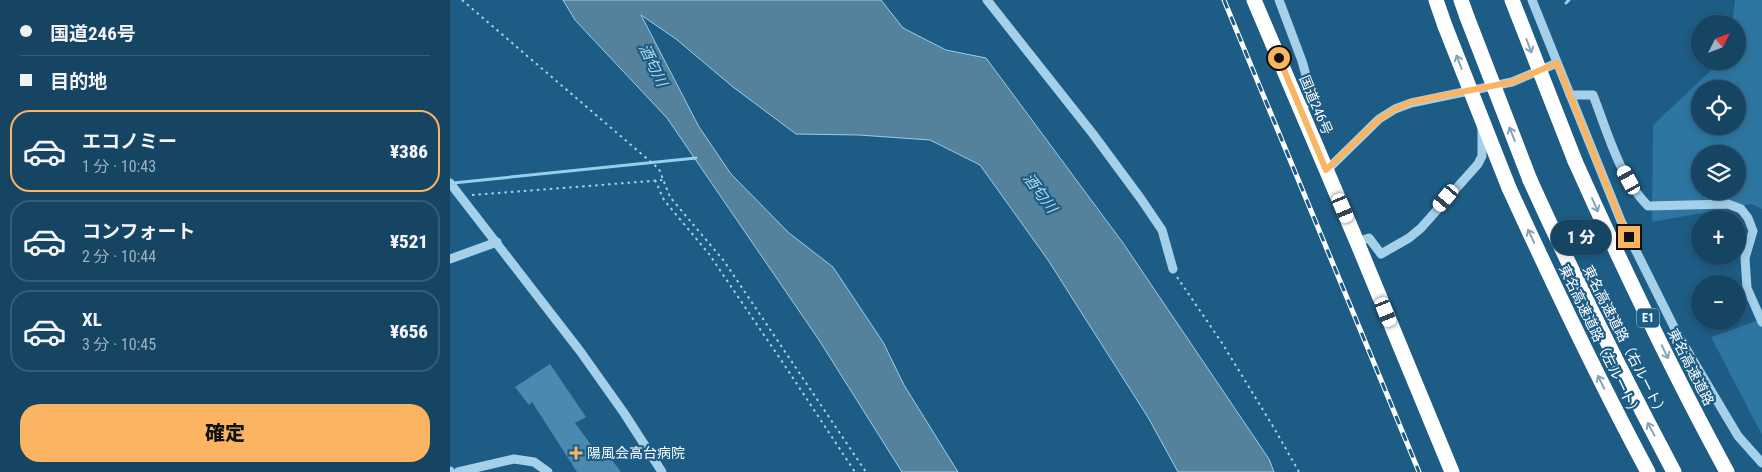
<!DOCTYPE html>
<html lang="ja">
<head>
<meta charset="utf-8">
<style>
  :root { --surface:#164564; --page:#234f6d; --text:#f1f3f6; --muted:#9eb1bf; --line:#355d78; --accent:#fab462 }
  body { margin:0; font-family:"Roboto Condensed","Noto Sans JP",sans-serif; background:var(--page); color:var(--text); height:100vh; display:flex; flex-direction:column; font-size:19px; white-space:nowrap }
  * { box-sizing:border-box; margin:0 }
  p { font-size:16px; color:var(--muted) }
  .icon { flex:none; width:28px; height:28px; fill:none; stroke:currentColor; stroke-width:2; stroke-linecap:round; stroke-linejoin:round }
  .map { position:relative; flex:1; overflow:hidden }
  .sheet { display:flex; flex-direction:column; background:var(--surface); width:450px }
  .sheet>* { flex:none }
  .banner { display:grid; align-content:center; height:110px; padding:0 20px; background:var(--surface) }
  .needle { width:32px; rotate:48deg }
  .tools { position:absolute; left:1241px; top:15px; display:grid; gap:10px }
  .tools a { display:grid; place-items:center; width:55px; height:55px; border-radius:50%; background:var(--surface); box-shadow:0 2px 8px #0003,0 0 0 1px var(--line); font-size:25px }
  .end { position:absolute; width:22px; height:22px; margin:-11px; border:6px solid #fab462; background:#111; box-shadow:0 0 0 2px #111 }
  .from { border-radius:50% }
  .bubble { position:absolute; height:35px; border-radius:18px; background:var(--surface); box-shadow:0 2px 8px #0003,0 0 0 1px var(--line); font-size:16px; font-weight:800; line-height:35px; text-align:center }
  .car { position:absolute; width:15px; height:30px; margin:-15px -8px; border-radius:6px; box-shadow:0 0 4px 1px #0007; background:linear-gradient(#fff 24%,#345 0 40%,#fff 0 76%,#345 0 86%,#fff 0) }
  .banner b { display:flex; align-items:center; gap:18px; height:48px; font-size:19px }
  .banner b+b { border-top:1px solid var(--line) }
  .banner i { width:12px; height:12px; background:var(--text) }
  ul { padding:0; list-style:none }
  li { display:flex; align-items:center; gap:15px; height:82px; margin:0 10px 8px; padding:0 10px; border:2px solid var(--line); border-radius:20px }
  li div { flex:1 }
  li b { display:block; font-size:19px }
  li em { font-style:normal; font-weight:800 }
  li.on { border-color:var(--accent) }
  li>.icon { width:45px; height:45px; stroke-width:1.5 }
  .button { display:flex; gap:10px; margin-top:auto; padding:10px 20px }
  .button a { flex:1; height:58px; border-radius:20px; background:var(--accent); color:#111; font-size:20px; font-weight:800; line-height:58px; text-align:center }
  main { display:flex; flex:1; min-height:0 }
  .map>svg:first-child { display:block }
  .green { fill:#2d76a1; fill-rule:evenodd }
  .water { fill:#54829d; stroke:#97ceec }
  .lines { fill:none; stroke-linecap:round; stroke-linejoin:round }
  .stream { stroke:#97ceec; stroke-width:3 }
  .building { fill:#4a89b0 }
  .path { stroke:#a4d0ea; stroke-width:2; stroke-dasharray:2.5 4; stroke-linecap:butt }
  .minor { stroke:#a4d0ea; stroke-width:9 }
  .highway { stroke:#fff; stroke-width:15 }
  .rail-casing { stroke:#fff; stroke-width:5 }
  .rail { stroke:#1d5c85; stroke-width:3; stroke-dasharray:9; stroke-linecap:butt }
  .highway-bridge { stroke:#fff; stroke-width:15 }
  .oneway { stroke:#83a5bc }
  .route { stroke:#fab462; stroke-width:6 }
  .poi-dot { fill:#fab462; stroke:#1d5c85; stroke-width:2 }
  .labels { text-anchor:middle; stroke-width:4.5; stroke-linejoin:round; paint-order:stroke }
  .shield { fill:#1d5c85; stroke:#bbceda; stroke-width:1 }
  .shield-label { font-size:12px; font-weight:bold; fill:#fff }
  .street-label { font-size:14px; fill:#fff; stroke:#1d5c85 }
  .poi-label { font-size:14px; fill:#fff; stroke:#1d5c85; text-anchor:start }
  .water-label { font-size:15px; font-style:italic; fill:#b0daf2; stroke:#1d5c85 }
</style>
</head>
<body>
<main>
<section class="sheet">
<div class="banner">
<b><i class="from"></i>国道246号</b>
<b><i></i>目的地</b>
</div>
<ul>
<li class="on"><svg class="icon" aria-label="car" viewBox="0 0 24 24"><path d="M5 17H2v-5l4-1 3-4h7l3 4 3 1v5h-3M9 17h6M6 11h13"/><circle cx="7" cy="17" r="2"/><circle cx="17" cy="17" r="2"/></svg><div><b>エコノミー</b><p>1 分 · 10:43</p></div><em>¥386</em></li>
<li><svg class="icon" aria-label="car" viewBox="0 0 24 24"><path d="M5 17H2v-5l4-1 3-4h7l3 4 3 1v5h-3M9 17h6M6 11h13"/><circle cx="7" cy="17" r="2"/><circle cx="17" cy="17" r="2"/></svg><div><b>コンフォート</b><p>2 分 · 10:44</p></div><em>¥521</em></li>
<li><svg class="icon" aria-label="car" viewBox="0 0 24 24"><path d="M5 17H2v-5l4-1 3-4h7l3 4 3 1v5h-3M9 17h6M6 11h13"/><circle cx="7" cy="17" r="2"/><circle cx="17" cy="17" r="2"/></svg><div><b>XL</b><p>3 分 · 10:45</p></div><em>¥656</em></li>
</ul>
<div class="button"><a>確定</a></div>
</section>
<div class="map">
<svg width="1312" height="472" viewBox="0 0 1312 472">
  <rect width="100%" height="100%" fill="#1d5c85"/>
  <g class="green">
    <path d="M1285,0H1312V209L1302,204L1202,222L1203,125L1271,61H1288V24H1282ZM1250,89H1288V126H1250ZM1250,154H1288V191H1250Z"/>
    <path d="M1312,319V435L1261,337Z"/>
  </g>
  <path class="water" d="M113,0H431L453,28L496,50L536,58L673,243L819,459L824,472H728L699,419L598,260L530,165L480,140L409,135L346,134L283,87L226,39L191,15L249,127L281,174L339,233L383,267L433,342L454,385L508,472H452L369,340L217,118L125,20Z"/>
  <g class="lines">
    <g class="stream">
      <path d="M1116,3L1119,0"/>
      <path d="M3,183L246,158"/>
    </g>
  </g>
  <path class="building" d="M100,364L136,417L125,423L153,461L159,456L171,472H127L82,402L79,405L65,387Z"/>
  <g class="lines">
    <g class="path">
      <path d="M12,0L209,169L220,197L274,261L416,472"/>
      <path d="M205,180L214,200L259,254L333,363L405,472"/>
      <path d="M22,195L214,180"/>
      <path d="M727,277L772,343L824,428L849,472"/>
    </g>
    <g class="minor">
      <path d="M537,0L643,134L691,199L712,230L723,269"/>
      <path d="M829,0L852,61L861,93L858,103L849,107"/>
      <path d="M1082,0L1171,221L1228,335L1288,436L1312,463"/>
      <path d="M1120,95H1143C1158,133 1169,177 1198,206L1278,204L1291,209L1298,218L1303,231L1295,258L1297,288L1312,322"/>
      <path d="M877,170L929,119L945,109L961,103L1062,82L1107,63"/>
      <path d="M0,183L130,351L174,413L212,472"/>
      <path d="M907,242L919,238L931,254L959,238L971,228L1028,164L1032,156V129"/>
      <path d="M0,259L47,242"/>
      <path d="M0,471V472"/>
      <path d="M8,472L64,459L84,462L98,472"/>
    </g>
    <g class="highway">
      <path d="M804,0L907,242L1002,472"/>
      <path d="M986,0L995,26"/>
      <path d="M1011,0L1017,17"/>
      <path d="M1125,161C1172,266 1222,371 1277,472"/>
      <path d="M1080,180C1125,279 1173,376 1224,472"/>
      <path d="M1059,188C1103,284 1148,379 1198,472"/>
    </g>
    <g class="rail-casing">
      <path id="rail" d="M774,0L969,472"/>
    </g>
    <use href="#rail" class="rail"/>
    <g class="highway-bridge">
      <path d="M1062,0L1125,161"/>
      <path d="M1017,17L1080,180"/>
      <path d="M995,26L1059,188"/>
    </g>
  </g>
  <defs><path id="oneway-shaft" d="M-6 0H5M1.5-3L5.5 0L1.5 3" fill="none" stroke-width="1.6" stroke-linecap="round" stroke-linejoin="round" transform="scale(1.25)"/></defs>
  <g class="oneway">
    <use href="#oneway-shaft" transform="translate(1079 46) rotate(69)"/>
    <use href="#oneway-shaft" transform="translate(1009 62) rotate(-111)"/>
    <use href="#oneway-shaft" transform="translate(1062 134) rotate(-112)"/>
    <use href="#oneway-shaft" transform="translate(1145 205) rotate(66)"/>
    <use href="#oneway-shaft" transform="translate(1081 236) rotate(-115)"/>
    <use href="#oneway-shaft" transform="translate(1215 352) rotate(64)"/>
    <use href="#oneway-shaft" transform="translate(1151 382) rotate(-116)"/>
    <use href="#oneway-shaft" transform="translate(1201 429) rotate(-118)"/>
  </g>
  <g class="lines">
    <path class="route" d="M829,58L876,170L929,119L945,109L961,102L1062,82L1107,63L1171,221L1179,237"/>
  </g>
  <path class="poi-dot" d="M123.5 445.5h5v5h5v5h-5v5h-5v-5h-5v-5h5z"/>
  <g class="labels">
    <rect class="shield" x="1187" y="308.5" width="22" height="19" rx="4"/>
    <g class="shield-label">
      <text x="1198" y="322">E1</text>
    </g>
    <g class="street-label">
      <text transform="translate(866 105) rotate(67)" y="5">国道246号</text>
      <text transform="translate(1150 341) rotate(64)" y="5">東名高速道路（左ルート）</text>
      <text transform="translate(1175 341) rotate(63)" y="5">東名高速道路（右ルート）</text>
      <text transform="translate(1241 367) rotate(63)" y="5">東名高速道路</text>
    </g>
    <g class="poi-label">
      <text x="137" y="458">陽風会高台病院</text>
    </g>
    <g class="water-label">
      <text transform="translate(203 65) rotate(64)" y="5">酒匂川</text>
      <text transform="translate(590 193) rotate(53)" y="5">酒匂川</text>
    </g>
  </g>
</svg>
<div class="tools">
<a><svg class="needle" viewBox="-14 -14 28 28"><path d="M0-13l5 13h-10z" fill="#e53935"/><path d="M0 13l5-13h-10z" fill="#9eb1bf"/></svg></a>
<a><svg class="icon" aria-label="locate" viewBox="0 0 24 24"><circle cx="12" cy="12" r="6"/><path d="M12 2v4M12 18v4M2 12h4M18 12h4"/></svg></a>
<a><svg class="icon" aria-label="layers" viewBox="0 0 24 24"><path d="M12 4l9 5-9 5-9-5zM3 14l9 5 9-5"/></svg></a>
<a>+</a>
<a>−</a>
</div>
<i class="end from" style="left:829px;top:58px"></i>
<i class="end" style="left:1179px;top:237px"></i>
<div class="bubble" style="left:1101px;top:220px;width:60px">1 分</div>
<i class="car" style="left:1179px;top:180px;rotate:331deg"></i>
<i class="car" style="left:996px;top:198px;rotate:220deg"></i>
<i class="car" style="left:893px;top:208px;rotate:157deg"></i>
<i class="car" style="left:936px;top:312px;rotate:158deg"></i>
</div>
</main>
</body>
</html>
